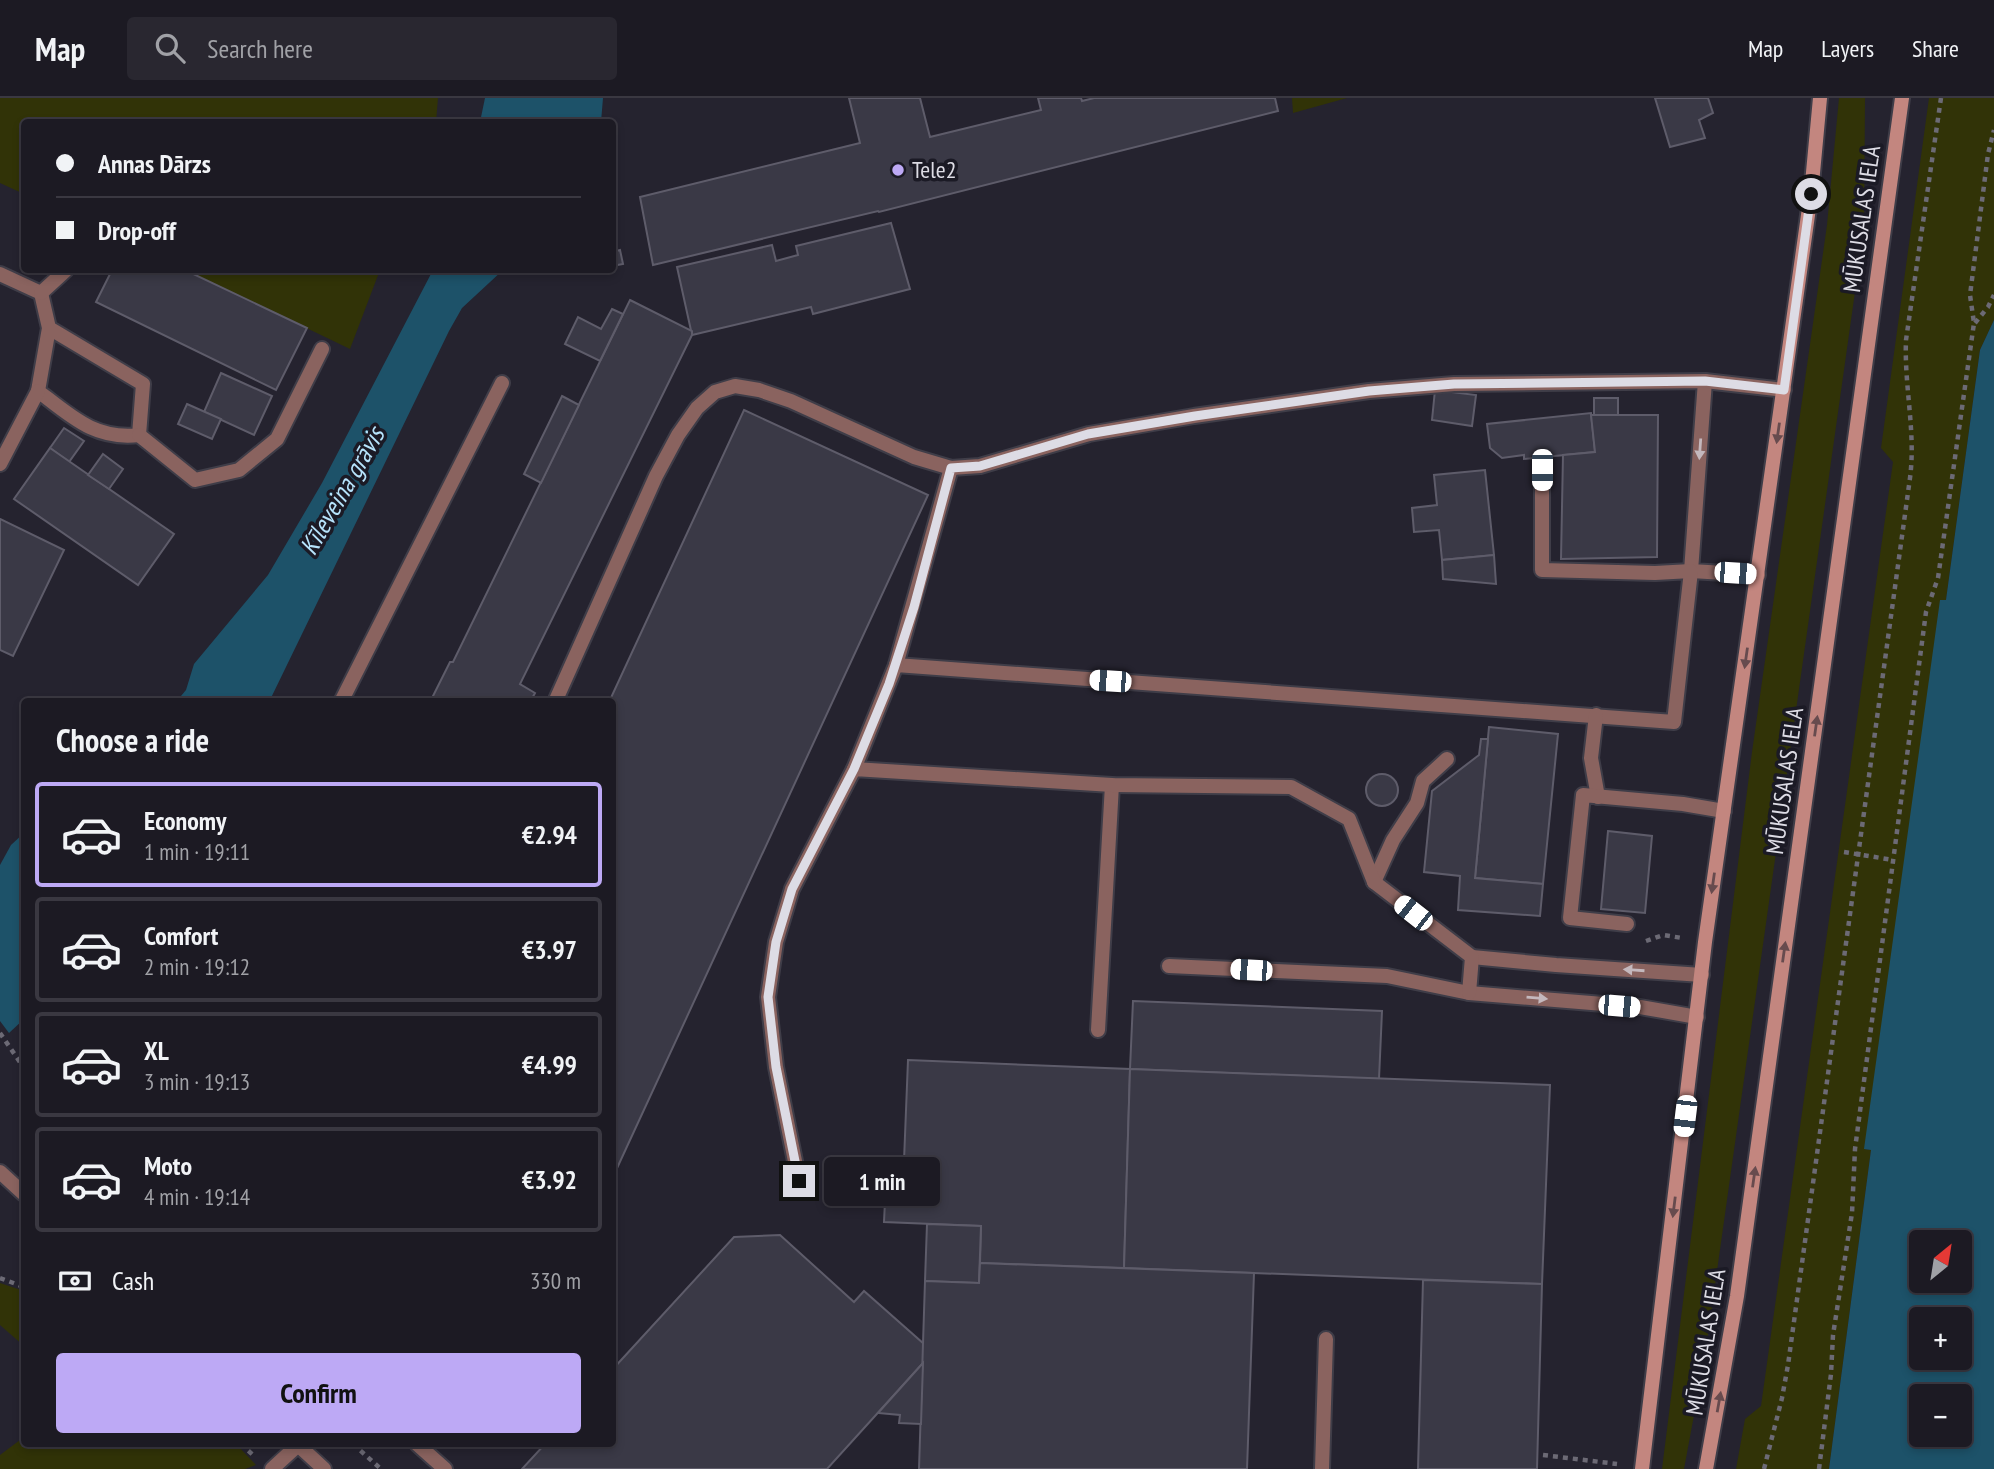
<!DOCTYPE html>
<html lang="en">
<head>
<meta charset="utf-8">
<style>
  :root { --surface:#1c1a23; --page:#292730; --text:#f1f3f6; --muted:#a0a1a6; --line:#3a3841; --accent:#bda9f5 }
  body { margin:0; font-family:"PT Sans Narrow",sans-serif; background:var(--page); color:var(--text); height:100vh; display:flex; flex-direction:column; font-size:26px; white-space:nowrap }
  * { box-sizing:border-box; margin:0 }
  p { font-size:23px; color:var(--muted) }
  .icon { flex:none; width:38px; height:38px; fill:none; stroke:currentColor; stroke-width:2; stroke-linecap:round; stroke-linejoin:round }
  .map { position:relative; flex:1; overflow:hidden }
  .details { position:absolute; left:21px; top:600px; width:595px; height:749px; display:flex; flex-direction:column; background:var(--surface); border-radius:7px; box-shadow:0 4px 10px #0003,0 0 0 2px var(--line) }
  .details>* { flex:none }
  .hud { position:absolute; left:21px; top:21px; width:595px; height:154px; border-radius:7px; box-shadow:0 4px 10px #0003,0 0 0 2px var(--line); display:grid; align-content:center; height:154px; padding:0 35px; background:var(--surface) }
  .needle { width:46px; rotate:30deg }
  .tools { position:absolute; left:1909px; top:1132px; display:grid; gap:14px }
  .tools a { display:grid; place-items:center; width:63px; height:63px; border-radius:7px; background:var(--surface); box-shadow:0 4px 10px #0003,0 0 0 2px var(--line); font-size:35px }
  .end { position:absolute; width:32px; height:32px; margin:-16px; border:9px solid #dddce5; background:#111; box-shadow:0 0 0 4px #111 }
  .from { border-radius:50% }
  .bubble { position:absolute; height:49px; border-radius:7px; background:var(--surface); box-shadow:0 4px 10px #0003,0 0 0 2px var(--line); font-size:23px; font-weight:700; line-height:49px; text-align:center }
  .car { position:absolute; width:21px; height:42px; margin:-21px -10px; border-radius:9px; box-shadow:0 0 5px 2px #0007; background:linear-gradient(#fff 24%,#345 0 40%,#fff 0 76%,#345 0 86%,#fff 0) }
  .hud b { display:flex; align-items:center; gap:24px; height:66px; font-size:26px }
  .hud b+b { border-top:2px solid var(--line) }
  .hud i { width:18px; height:18px; background:var(--text) }
  ul { padding:0; list-style:none }
  li { display:flex; align-items:center; gap:21px; height:105px; margin:0 14px 10px; padding:0 21px; border:4px solid var(--line); border-radius:7px }
  li div { flex:1 }
  li b { display:block; font-size:26px }
  li em { font-style:normal; font-weight:700 }
  li.active { border-color:var(--accent) }
  li>.icon { width:63px; height:63px; stroke-width:1.5 }
  h2 { padding:0 35px; font-size:32px; line-height:84px }
  .pay { display:flex; align-items:center; gap:18px; height:77px; padding:0 35px; font-size:26px }
  .pay p { margin-inline-start:auto }
  .cta { display:flex; gap:14px; margin-top:auto; padding:14px 35px }
  .cta a { flex:1; height:80px; border-radius:7px; background:var(--accent); color:#111; font-size:28px; font-weight:700; line-height:80px; text-align:center }
  header { display:flex; align-items:center; gap:42px; box-sizing:border-box; height:98px; padding:0 35px; background:var(--surface); border-bottom:2px solid var(--line) }
  header strong { font-size:33px }
  nav { display:flex; gap:38px; margin-inline-start:auto; font-size:24px }
  .search { width:490px; height:63px; background:var(--page); display:flex; align-items:center; gap:18px; box-sizing:border-box; padding:0 24px; border-radius:7px; color:var(--muted); font-size:26px }
  .map>svg:first-child { display:block }
  .green { fill:#313307 }
  .water { fill:#1d5269; fill-rule:evenodd }
  .building { fill:#3a3946; stroke:#5e5c6a; stroke-width:2 }
  .lines { fill:none; stroke-linecap:round; stroke-linejoin:round }
  .service-casing { stroke:#3f3d48; stroke-width:18 }
  .minor-casing { stroke:#3f3d48; stroke-width:18 }
  .secondary-casing { stroke:#3f3d48; stroke-width:18 }
  .path { stroke:#6c6a75; stroke-width:4.5; stroke-dasharray:5 5; stroke-linecap:butt }
  .service { stroke:#8a635f; stroke-width:14 }
  .minor { stroke:#8a635f; stroke-width:14 }
  .secondary { stroke:#c3867f; stroke-width:14 }
  .oneway { fill:#674b4e }
  .oneway2 { fill:#c4b8bd }
  .route { stroke:#dddce5; stroke-width:9 }
  .poi-dot { fill:#bda9f5; stroke:#1b1a25; stroke-width:2.5 }
  .labels { text-anchor:middle; stroke-width:7; stroke-linejoin:round; paint-order:stroke }
  .poi-label { font-size:24px; fill:#dddce5; stroke:#1b1a25; text-anchor:start }
  .street-label { font-size:24px; fill:#dddce5; stroke:#1b1a25 }
  .water-label { font-size:26px; font-style:italic; fill:#b6e3fb; stroke:#1b1a25 }
</style>
</head>
<body>
<header>
<strong>Map</strong>
<div class="search"><svg class="icon" aria-label="search" viewBox="0 0 24 24"><circle cx="10" cy="10" r="6"/><path d="M15 15l6 6"/></svg>Search here</div>
<nav><a>Map</a><a>Layers</a><a>Share</a></nav>
</header>
<div class="map">
<svg width="1994" height="1371" viewBox="0 0 1994 1371">
  <rect width="100%" height="100%" fill="#25232f"/>
  <g class="green">
    <path d="M0,0H438L436,24H24V96L0,85Z"/>
    <path d="M1292,0H1347L1293,15Z"/>
    <path d="M1839,0H1865L1864,130L1705,1258L1684,1371H1662L1752,654L1827,127Z"/>
    <path d="M1929,0H1994V222L1980,252L1946,502H1941L1865,1051L1871,1052L1829,1371H1736L1745,1321L1761,1308L1893,364L1881,350Z"/>
    <path d="M186,172H380L350,251Z"/>
    <path d="M0,1185L24,1193V1248L0,1227Z"/>
    <path d="M24,1339V1346H236L256,1367L245,1371H0V1357Z"/>
  </g>
  <g class="water">
    <path d="M485,0H603L601,24H480Z"/>
    <path d="M433,172H503L462,210L449,233L269,604H176L186,592L194,566L268,477L322,385Z"/>
    <path d="M1994,222V1371H1829L1871,1052L1864,1051L1940,502H1946L1980,252ZM1922,1144H1960V1183H1922ZM1922,1222H1960V1260H1922ZM1960,1298V1337H1922V1298Z"/>
    <path d="M24,735V921L9,935L0,923V767L11,747Z"/>
  </g>
  <g class="building">
    <path d="M849,0H920L930,39L1041,12L1038,0H1081L1082,3L1094,0H1275L1278,13L879,114L878,113L653,167L640,99L860,45Z"/>
    <path d="M1655,0H1708L1713,15L1699,22L1705,40L1670,49Z"/>
    <path d="M891,125L910,191L813,216L811,209L692,237L677,169L772,147L776,163L798,157L796,148Z"/>
    <path d="M620,152L623,166L612,168V154Z"/>
    <path d="M112,172H185L307,230L276,292L96,204Z"/>
    <path d="M630,202L692,233V237L520,586L535,595L530,604H430L450,564H453Z"/>
    <path d="M612,211L623,216L600,263L565,246L578,219L601,231Z"/>
    <path d="M221,275L272,298L254,337L204,314Z"/>
    <path d="M1435,292L1476,297L1472,328L1432,322Z"/>
    <path d="M562,298L579,307L541,385L524,376Z"/>
    <rect x="1594" y="300" width="24" height="17"/>
    <path d="M187,306L221,321L212,341L178,326Z"/>
    <path d="M744,312L928,397L612,1081V604H609Z"/>
    <path d="M1591,315L1595,354L1524,361V357L1502,360L1490,350L1487,326Z"/>
    <path d="M1591,317H1658L1657,459L1561,461L1563,357L1595,354Z"/>
    <path d="M64,330L84,343L69,364L50,350Z"/>
    <path d="M50,350L174,436L138,487L14,401Z"/>
    <path d="M103,356L123,371L109,391L88,377Z"/>
    <path d="M1485,372L1494,457L1442,462L1439,432L1414,434L1412,410L1437,407L1434,377Z"/>
    <path d="M0,421L64,452L13,558L0,552Z"/>
    <path d="M1494,457L1496,486L1443,481L1442,462Z"/>
    <path d="M1489,629L1558,636L1543,786L1475,780Z"/>
    <path d="M1481,641H1488L1475,780L1543,786L1540,818L1458,812L1460,778L1424,774L1432,693L1479,657Z"/>
    <circle cx="1382" cy="692" r="16"/>
    <path d="M1608,733L1652,738L1645,815L1601,811Z"/>
    <path d="M1133,903L1382,913L1379,981L1130,971Z"/>
    <path d="M908,962L1130,971L1124,1170L980,1165L981,1128L884,1124L887,1062L904,1063Z"/>
    <path d="M1130,971L1550,987L1542,1186L1124,1170Z"/>
    <path d="M927,1126L981,1128L979,1185L925,1183Z"/>
    <path d="M780,1137L854,1204L864,1193L924,1246L923,1265L827,1371H522L545,1346H612V1272L734,1139Z"/>
    <path d="M980,1165L1254,1175L1247,1371H919L925,1183L979,1185Z"/>
    <path d="M1423,1182L1542,1186L1537,1371H1418Z"/>
    <path d="M923,1265L921,1326L899,1325L900,1317L878,1315Z"/>
  </g>
  <g class="lines">
    <g class="service-casing">
      <g id="service">
        <path d="M0,176L41,195L49,230L38,293C72,319 95,342 139,337L143,286L49,230"/>
        <path d="M41,195L66,172"/>
        <path d="M1705,283L1691,473L1758,477"/>
        <path d="M139,337L195,382L239,372L277,341L322,251"/>
        <path d="M0,366L38,293"/>
        <path d="M896,567L1674,624L1691,473L1655,475L1542,472V372"/>
        <path d="M341,604L502,285"/>
        <path d="M555,604L656,378L678,337L697,310L715,294L735,288L759,292L791,303L914,359L951,370L980,368L1089,336L1194,318L1369,293L1454,286L1705,283L1784,292"/>
        <path d="M1596,617L1591,660L1598,699"/>
        <path d="M854,671L896,567L951,370"/>
        <path d="M1374,784L1393,742L1417,705L1423,683L1447,661"/>
        <path d="M1627,826L1570,820L1583,697L1683,706L1724,713"/>
        <path d="M1472,859L1556,867L1702,877"/>
        <path d="M1169,868L1387,878L1469,895L1640,909L1697,919"/>
        <path d="M1098,932L1112,687"/>
        <path d="M799,1083L776,969L768,899L776,844L792,791L854,671L1112,687L1291,689L1349,721L1374,784L1472,859L1469,895"/>
        <path d="M417,1346L445,1371"/>
        <path d="M272,1371L298,1347"/>
        <path d="M1322,1371L1326,1241"/>
      </g>
    </g>
    <g class="minor-casing">
      <g id="minor">
        <path d="M0,1074L24,1096"/>
        <path d="M297,1346L324,1371"/>
      </g>
    </g>
    <g class="secondary-casing">
      <g id="secondary">
        <path d="M1642,1371L1705,844L1811,96L1820,0"/>
        <path d="M1706,1371L1737,1198L1902,0"/>
      </g>
    </g>
    <g class="path">
      <path d="M1975,225L1988,209L1994,197"/>
      <path d="M1844,754L1893,762"/>
      <path d="M1646,843L1663,837L1682,840"/>
      <path d="M0,935L24,970"/>
      <path d="M0,1180L24,1189"/>
      <path d="M241,1346L253,1357"/>
      <path d="M353,1346L381,1371"/>
      <path d="M1543,1357L1617,1366"/>
      <path d="M1764,1371L1782,1300L1788,1267L1910,380C1916,334 1904,288 1906,242L1941,0"/>
      <path d="M1819,1371L1831,1276L1833,1237L1852,1115L1855,1051L1926,514L1938,480L1974,225L1970,197L1988,56L1994,32"/>
    </g>
    <use href="#service" class="service"/>
    <use href="#minor" class="minor"/>
    <use href="#secondary" class="secondary"/>
  </g>
  <defs><path id="oneway-solid" d="M-6-.8H1V-3.2L6.5 0L1 3.2V.8H-6Z" transform="scale(1.75)"/></defs>
  <g class="oneway">
    <use href="#oneway-solid" transform="translate(1778 335) rotate(98)"/>
    <use href="#oneway-solid" transform="translate(1746 560) rotate(98)"/>
    <use href="#oneway-solid" transform="translate(1816 628) rotate(-82)"/>
    <use href="#oneway-solid" transform="translate(1713 785) rotate(98)"/>
    <use href="#oneway-solid" transform="translate(1784 854) rotate(-82)"/>
    <use href="#oneway-solid" transform="translate(1754 1079) rotate(-82)"/>
    <use href="#oneway-solid" transform="translate(1674 1109) rotate(97)"/>
    <use href="#oneway-solid" transform="translate(1719 1304) rotate(-80)"/>
  </g>
  <g class="oneway2">
    <use href="#oneway-solid" transform="translate(1700 351) rotate(94)"/>
    <use href="#oneway-solid" transform="translate(1634 872) rotate(-176)"/>
    <use href="#oneway-solid" transform="translate(1537 900) rotate(5)"/>
  </g>
  <g class="lines">
    <path class="route" d="M799,1083L776,969L768,899L776,844L792,791L854,671L889,586L914,509L951,370L980,368L1088,336L1195,318L1369,293L1454,286L1705,283L1784,292L1811,96"/>
  </g>
  <circle class="poi-dot" cx="898" cy="72" r="7"/>
  <g class="labels">
    <g class="poi-label">
      <text x="912" y="80">Tele2</text>
    </g>
    <g class="street-label">
      <text transform="translate(1862 121) rotate(-82)" y="8">MŪKUSALAS IELA</text>
      <text transform="translate(1785 683) rotate(-82)" y="8">MŪKUSALAS IELA</text>
      <text transform="translate(1706 1244) rotate(-81)" y="8">MŪKUSALAS IELA</text>
    </g>
    <g class="water-label">
      <text transform="translate(342 393) rotate(-60)" y="9">Kīleveina grāvis</text>
    </g>
  </g>
</svg>
<div class="tools">
<a><svg class="needle" viewBox="-14 -14 28 28"><path d="M0-13l5 13h-10z" fill="#e53935"/><path d="M0 13l5-13h-10z" fill="#a0a1a6"/></svg></a>
<a>+</a>
<a>−</a>
</div>
<i class="end from" style="left:1811px;top:96px"></i>
<i class="end" style="left:799px;top:1083px"></i>
<div class="bubble" style="left:824px;top:1059px;width:116px">1 min</div>
<i class="car" style="left:1542px;top:372px;rotate:180deg"></i>
<i class="car" style="left:1735px;top:475px;rotate:94deg"></i>
<i class="car" style="left:1110px;top:583px;rotate:274deg"></i>
<i class="car" style="left:1413px;top:815px;rotate:308deg"></i>
<i class="car" style="left:1251px;top:872px;rotate:273deg"></i>
<i class="car" style="left:1619px;top:908px;rotate:95deg"></i>
<i class="car" style="left:1685px;top:1018px;rotate:187deg"></i>
<div class="hud">
<b><i class="from"></i>Annas Dārzs</b>
<b><i></i>Drop-off</b>
</div>
<section class="details">
<h2>Choose a ride</h2>
<ul>
<li class="active"><svg class="icon" aria-label="car" viewBox="0 0 24 24"><path d="M5 17H2v-5l4-1 3-4h7l3 4 3 1v5h-3M9 17h6M6 11h13"/><circle cx="7" cy="17" r="2"/><circle cx="17" cy="17" r="2"/></svg><div><b>Economy</b><p>1 min · 19:11</p></div><em>€2.94</em></li>
<li><svg class="icon" aria-label="car" viewBox="0 0 24 24"><path d="M5 17H2v-5l4-1 3-4h7l3 4 3 1v5h-3M9 17h6M6 11h13"/><circle cx="7" cy="17" r="2"/><circle cx="17" cy="17" r="2"/></svg><div><b>Comfort</b><p>2 min · 19:12</p></div><em>€3.97</em></li>
<li><svg class="icon" aria-label="car" viewBox="0 0 24 24"><path d="M5 17H2v-5l4-1 3-4h7l3 4 3 1v5h-3M9 17h6M6 11h13"/><circle cx="7" cy="17" r="2"/><circle cx="17" cy="17" r="2"/></svg><div><b>XL</b><p>3 min · 19:13</p></div><em>€4.99</em></li>
<li><svg class="icon" aria-label="car" viewBox="0 0 24 24"><path d="M5 17H2v-5l4-1 3-4h7l3 4 3 1v5h-3M9 17h6M6 11h13"/><circle cx="7" cy="17" r="2"/><circle cx="17" cy="17" r="2"/></svg><div><b>Moto</b><p>4 min · 19:14</p></div><em>€3.92</em></li>
</ul>
<div class="pay"><svg class="icon" aria-label="cash" viewBox="0 0 24 24"><path d="M3 7h18v10H3z"/><circle cx="12" cy="12" r="2"/></svg>Cash<p>330 m</p></div>
<div class="cta"><a>Confirm</a></div>
</section>
</div>
</body>
</html>
